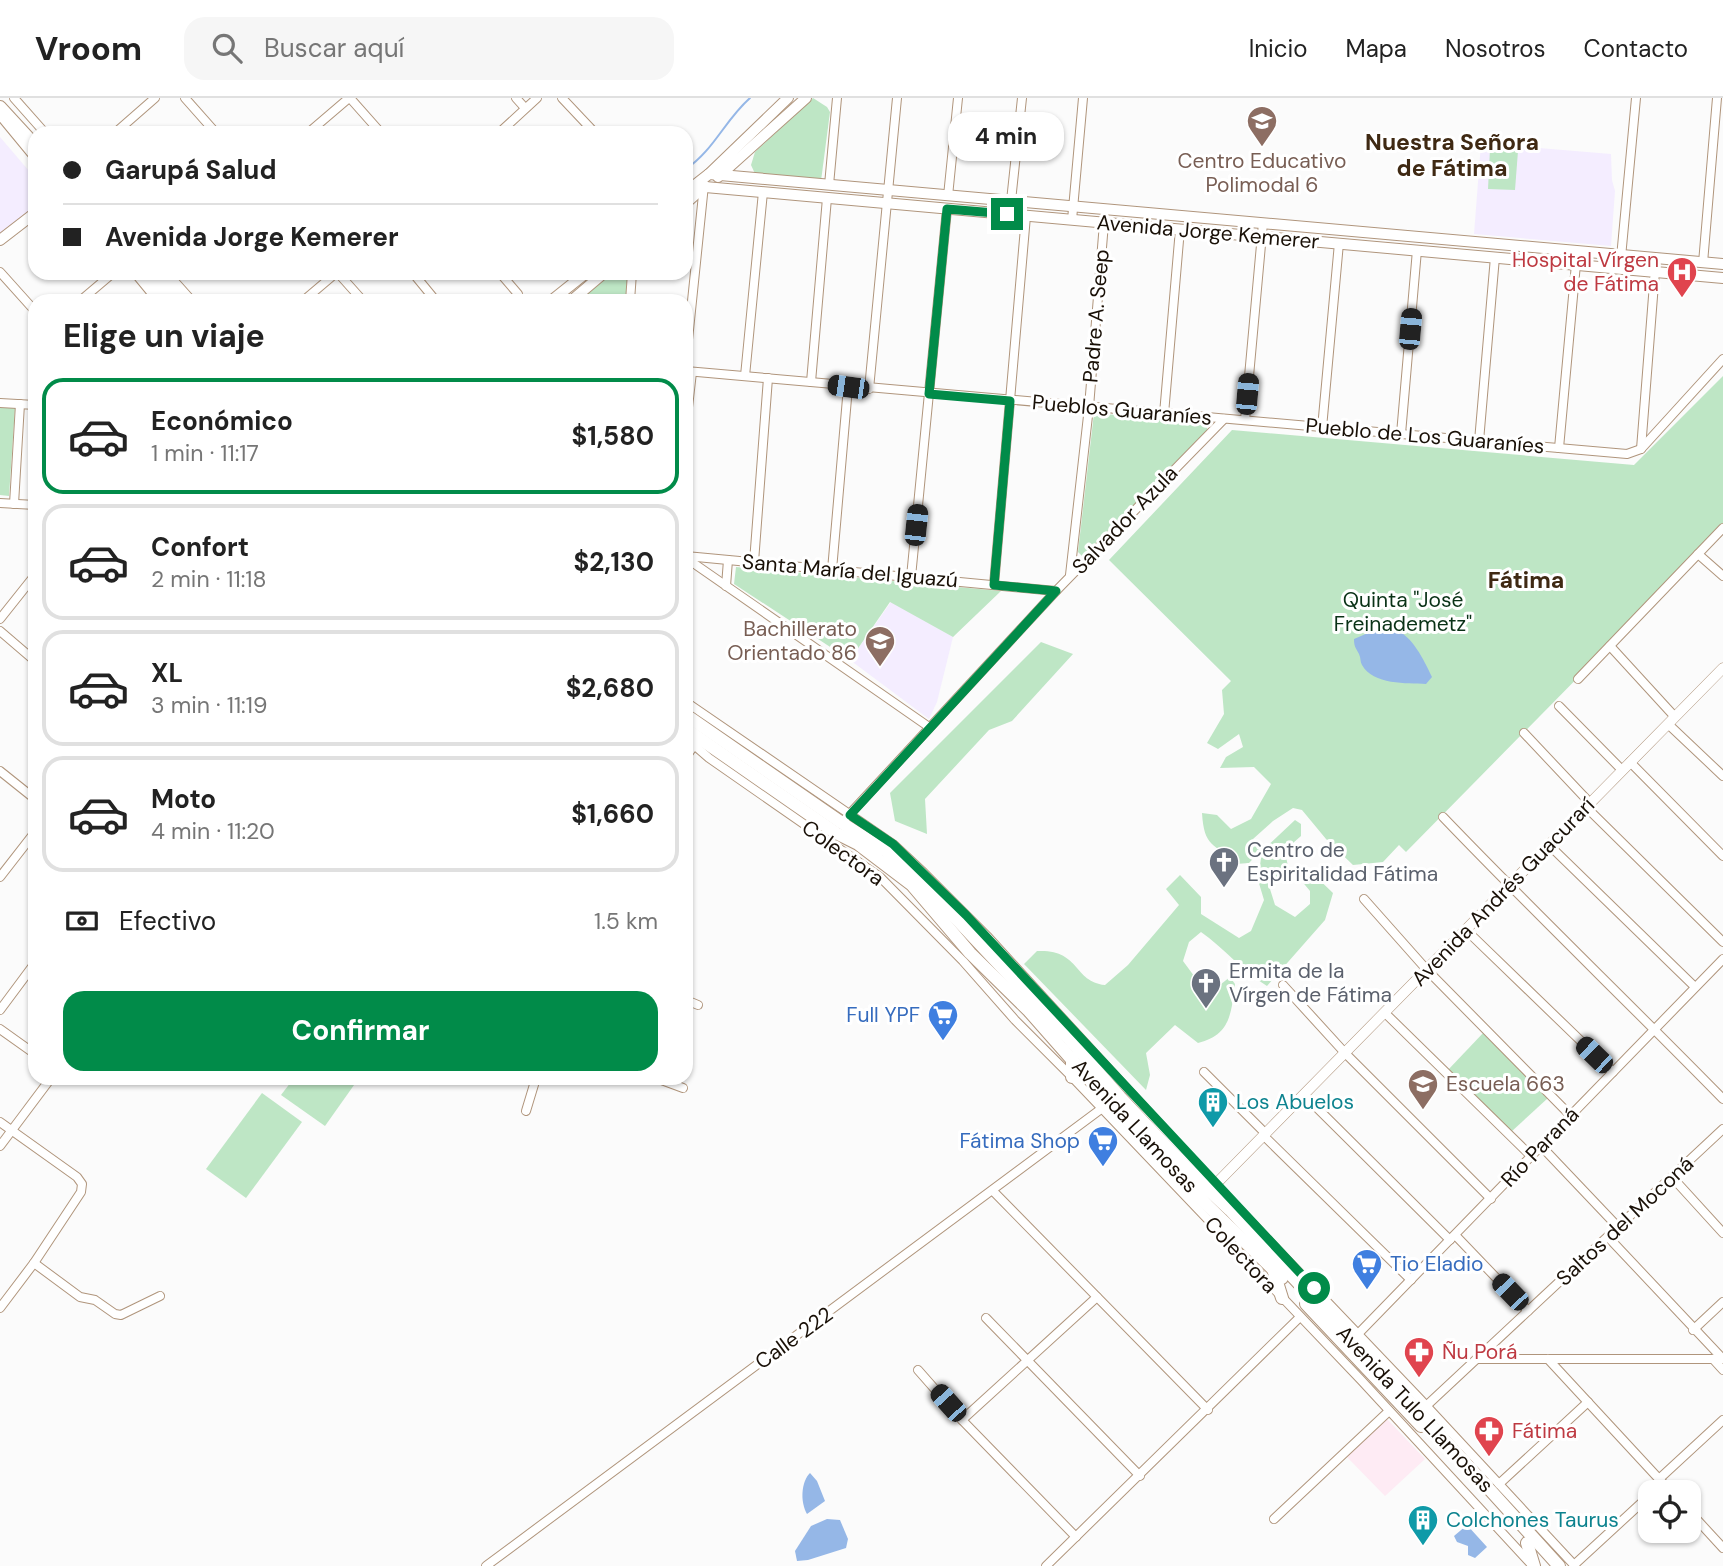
<!DOCTYPE html>
<html lang="es">
<head>
<meta charset="utf-8">
<style>
  :root { --surface:#fff; --page:#f6f6f6; --text:#222; --muted:#767676; --line:#e0e0e0; --accent:#018b49 }
  body { margin:0; font-family:"DM Sans",sans-serif; background:var(--page); color:var(--text); height:100vh; display:flex; flex-direction:column; font-size:26px; white-space:nowrap }
  * { box-sizing:border-box; margin:0 }
  p { font-size:23px; color:var(--muted) }
  .icon { flex:none; width:38px; height:38px; fill:none; stroke:currentColor; stroke-width:2; stroke-linecap:round; stroke-linejoin:round }
  .map { position:relative; flex:1; overflow:hidden }
  .panel { position:absolute; left:28px; top:196px; width:665px; height:791px; display:flex; flex-direction:column; background:var(--surface); border-radius:21px; box-shadow:0 2px 5px #0004 }
  .panel>* { flex:none }
  .guide { position:absolute; left:28px; top:28px; width:665px; height:154px; border-radius:21px; box-shadow:0 2px 5px #0004; display:grid; align-content:center; height:154px; padding:0 35px; background:var(--surface) }
  .fabs { position:absolute; left:1638px; top:1382px; display:grid; gap:14px }
  .fabs a { display:grid; place-items:center; width:63px; height:63px; border-radius:14px; background:var(--surface); box-shadow:0 2px 5px #0004; font-size:35px }
  .end { position:absolute; width:32px; height:32px; margin:-16px; border:9px solid #018b49; background:#fff; box-shadow:0 0 0 4px #fff }
  .from { border-radius:50% }
  .bubble { position:absolute; height:49px; border-radius:21px; background:var(--surface); box-shadow:0 2px 5px #0004; font-size:23px; font-weight:700; line-height:49px; text-align:center }
  .car { position:absolute; width:21px; height:42px; margin:-21px -10px; border-radius:9px; box-shadow:0 0 5px 2px #0007; background:linear-gradient(#222 24%,#8ab4d8 0 40%,#222 0 76%,#8ab4d8 0 86%,#222 0) }
  .guide b { display:flex; align-items:center; gap:24px; height:66px; font-size:26px }
  .guide b+b { border-top:2px solid var(--line) }
  .guide i { width:18px; height:18px; background:var(--text) }
  ul { padding:0; list-style:none }
  li { display:flex; align-items:center; gap:21px; height:116px; margin:0 14px 10px; padding:0 21px; border:4px solid var(--line); border-radius:21px }
  li div { flex:1 }
  li b { display:block; font-size:26px }
  li em { font-style:normal; font-weight:700 }
  li.on { border-color:var(--accent) }
  li>.icon { width:63px; height:63px; stroke-width:1.5 }
  h2 { padding:0 35px; font-size:32px; line-height:84px }
  .pay { display:flex; align-items:center; gap:18px; height:77px; padding:0 35px; font-size:26px }
  .pay p { margin-inline-start:auto }
  .primary-button { display:flex; gap:14px; margin-top:auto; padding:14px 35px }
  .primary-button a { flex:1; height:80px; border-radius:21px; background:var(--accent); color:#fff; font-size:28px; font-weight:700; line-height:80px; text-align:center }
  header { display:flex; align-items:center; gap:42px; box-sizing:border-box; height:98px; padding:0 35px; background:var(--surface); border-bottom:2px solid var(--line) }
  header strong { font-size:33px }
  nav { display:flex; gap:38px; margin-inline-start:auto; font-size:24px }
  .search { width:490px; height:63px; background:var(--page); display:flex; align-items:center; gap:18px; box-sizing:border-box; padding:0 24px; border-radius:21px; color:var(--muted); font-size:26px }
  .map>svg:first-child { display:block }
  .commercial { fill:#feebf4 }
  .education { fill:#f4edff }
  .green { fill:#bee6c5 }
  .water { fill:#95b7e7 }
  .lines { fill:none; stroke-linecap:round; stroke-linejoin:round }
  .stream { stroke:#95b7e7; stroke-width:2 }
  .minor-casing { stroke:#b0957c; stroke-width:10 }
  .tertiary-casing { stroke:#b0957c; stroke-width:11 }
  .secondary-casing { stroke:#b0957c; stroke-width:12 }
  .trunk-casing { stroke:#b0957c; stroke-width:14 }
  .minor { stroke:#fff; stroke-width:8 }
  .tertiary { stroke:#fff; stroke-width:10 }
  .secondary { stroke:#fff; stroke-width:10 }
  .trunk { stroke:#fff; stroke-width:12 }
  .route { stroke:#018b49; stroke-width:9 }
  .labels { text-anchor:middle; stroke-width:6; stroke-linejoin:round; paint-order:stroke }
  .education-label { font-size:21px; fill:#785e54; stroke:#fff }
  .street-label { font-size:21px; fill:#191007; stroke:#fff }
  .health-label { font-size:21px; fill:#be3a42; stroke:#fff; text-anchor:start }
  .park-label { font-size:21px; fill:#0a3217; stroke:#fff }
  .worship-label { font-size:21px; fill:#5b616d; stroke:#fff; text-anchor:start }
  .shop-label { font-size:21px; fill:#366cbe; stroke:#fff; text-anchor:end }
  .culture-label { font-size:21px; fill:#0d838f; stroke:#fff; text-anchor:start }
  .neighbourhood-label { font-size:23px; font-weight:bold; fill:#3f2913; stroke:#fff }
</style>
</head>
<body>
<header>
<strong>Vroom</strong>
<div class="search"><svg class="icon" aria-label="search" viewBox="0 0 24 24"><circle cx="10" cy="10" r="6"/><path d="M15 15l6 6"/></svg>Buscar aquí</div>
<nav><a>Inicio</a><a>Mapa</a><a>Nosotros</a><a>Contacto</a></nav>
</header>
<div class="map">
<svg width="1723" height="1468" viewBox="0 0 1723 1468">
  <rect width="100%" height="100%" fill="#fbfbfb"/>
  <path class="commercial" d="M1387,1321L1425,1361L1385,1398L1347,1359Z"/>
  <g class="education">
    <path d="M0,39L35,80V110L0,136Z"/>
    <path d="M1481,45L1611,56L1612,82L1615,93L1611,148L1474,136Z"/>
    <path d="M891,504L953,539L937,604L929,621L850,562Z"/>
  </g>
  <g class="green">
    <path d="M813,0L827,9L830,14L821,83L757,80L751,67L755,54Z"/>
    <path d="M1490,51L1518,53L1515,92L1488,91Z"/>
    <path d="M613,175H628L625,203H578Z"/>
    <path d="M1723,278V432L1406,754L1399,747L1383,764L1353,767L1326,741L1302,712L1293,710L1273,723L1253,741L1262,751L1249,765L1236,766C1214,744 1204,750 1202,715L1217,717L1231,731L1251,721L1271,686L1254,669L1220,670L1226,659L1243,649L1239,636L1218,651L1207,645L1224,616L1222,592L1231,583L1109,462L1232,332L1634,367Z"/>
    <path d="M0,309L15,310L9,398L0,397Z"/>
    <path d="M1094,315L1207,325V332L1083,459L1078,454Z"/>
    <path d="M736,469L1001,493L953,539L890,504L850,562L734,486Z"/>
    <path d="M1041,544L1073,556L1012,623L989,632L925,701L927,736L895,723L890,695Z"/>
    <path d="M1295,722L1301,726V738L1285,752L1289,775L1270,791L1275,807L1295,819L1310,806V793L1300,781L1301,772H1309L1333,795L1325,822L1267,888C1242,873 1225,851 1201,834L1189,844L1183,863L1197,882L1216,890L1230,879L1235,886C1231,915 1231,937 1198,945L1175,927L1146,955L1150,977L1146,992L1024,866L1037,853C1081,851 1072,883 1105,887L1128,867L1179,807L1166,791L1180,777L1201,799V816L1239,840L1251,833L1264,802L1258,782L1262,753Z"/>
    <path d="M1485,933L1548,1000L1511,1034L1447,973Z"/>
    <path d="M294,980H359L325,1028L281,997Z"/>
    <path d="M262,995L302,1024L246,1100L206,1071Z"/>
  </g>
  <g class="water">
    <path d="M1394,531C1412,537 1424,562 1432,579L1426,586C1407,585 1373,587 1362,567C1360,564 1361,560 1359,556C1356,550 1354,549 1354,541L1368,535Z"/>
    <path d="M810,1375L817,1383L825,1403L807,1416C800,1404 801,1384 810,1375Z"/>
    <path d="M827,1421L840,1422L848,1441L846,1450L808,1462L797,1463L795,1453L811,1428Z"/>
    <path d="M1467,1427L1487,1449L1475,1460L1468,1457V1448L1457,1444L1454,1438Z"/>
  </g>
  <g class="lines">
    <path class="stream" d="M686,71C714,52 725,22 750,0"/>
    <g class="minor-casing">
      <g id="minor">
        <path d="M14,0L45,35"/>
        <path d="M185,0L216,35"/>
        <path d="M350,0L381,35"/>
        <path d="M516,0L525,10"/>
        <path d="M562,0L595,35"/>
        <path d="M2,20L35,60"/>
        <path d="M115,35L155,0"/>
        <path d="M308,35L349,0"/>
        <path d="M499,35L537,0"/>
        <path d="M829,87L837,0"/>
        <path d="M948,98L958,0"/>
        <path d="M1011,103L1022,0"/>
        <path d="M1072,122L1083,0"/>
        <path d="M1703,165L1717,0"/>
        <path d="M1620,170L1636,0"/>
        <path d="M0,174L35,213"/>
        <path d="M135,175L158,203"/>
        <path d="M167,175L192,203"/>
        <path d="M338,175L363,203"/>
        <path d="M413,175L436,203"/>
        <path d="M500,175L518,196"/>
        <path d="M80,203L113,175"/>
        <path d="M303,203L336,175"/>
        <path d="M630,203L632,175"/>
        <path d="M686,261L704,87"/>
        <path d="M686,273L1627,356L1641,351L1723,261"/>
        <path d="M745,278L763,94"/>
        <path d="M811,284L827,100"/>
        <path d="M869,291L897,0"/>
        <path d="M0,305L35,307"/>
        <path d="M33,307L35,291"/>
        <path d="M1164,316L1180,131"/>
        <path d="M1245,322L1263,125"/>
        <path d="M686,327L692,274"/>
        <path d="M1322,330L1339,145"/>
        <path d="M1401,336L1417,152"/>
        <path d="M1479,343L1495,159"/>
        <path d="M1559,350L1576,166"/>
        <path d="M1641,351L1655,173"/>
        <path d="M0,405L35,407"/>
        <path d="M14,406L20,306"/>
        <path d="M1698,456L1723,478"/>
        <path d="M686,458L1056,493"/>
        <path d="M686,460L929,629"/>
        <path d="M754,464L768,280"/>
        <path d="M832,472L848,289"/>
        <path d="M1070,477L1089,309L1104,125"/>
        <path d="M911,479L947,111"/>
        <path d="M994,487L1026,118"/>
        <path d="M726,488L728,462"/>
        <path d="M0,521L35,477"/>
        <path d="M0,533L35,563"/>
        <path d="M1610,548L1675,619"/>
        <path d="M1578,581L1723,430"/>
        <path d="M686,604L893,746L924,775L987,838L1207,1078L1420,1301L1575,1468"/>
        <path d="M1559,608L1622,672"/>
        <path d="M1668,626L1723,678"/>
        <path d="M1524,635L1590,705"/>
        <path d="M686,640L709,660L880,779L963,863L1015,922L1072,979L1361,1282L1531,1466"/>
        <path d="M686,659L695,646"/>
        <path d="M1630,664L1723,758"/>
        <path d="M0,673L35,701"/>
        <path d="M1586,709L1723,844"/>
        <path d="M1443,719C1535,815 1630,906 1723,1001"/>
        <path d="M846,720L1056,493L1224,321"/>
        <path d="M1549,747L1695,889"/>
        <path d="M0,779L35,734"/>
        <path d="M1364,801L1427,872L1570,1017"/>
        <path d="M1466,832L1613,974"/>
        <path d="M1283,887L1345,955L1491,1101"/>
        <path d="M686,902L698,907"/>
        <path d="M0,912L35,865"/>
        <path d="M1385,915L1532,1059"/>
        <path d="M0,931L35,956"/>
        <path d="M1204,974L1266,1036"/>
        <path d="M656,980L683,990"/>
        <path d="M1304,997L1450,1142"/>
        <path d="M526,1013L536,980"/>
        <path d="M0,1024L77,1079L82,1086L81,1094L34,1165L0,1210"/>
        <path d="M1264,1038L1411,1182"/>
        <path d="M0,1048L51,980"/>
        <path d="M1542,1049L1618,1129"/>
        <path d="M1672,1079L1723,1135"/>
        <path d="M993,1093L1208,1312"/>
        <path d="M1456,1138L1528,1213"/>
        <path d="M1608,1139L1723,1261"/>
        <path d="M34,1165L80,1199L95,1202L115,1216L121,1217L160,1198"/>
        <path d="M986,1220L1140,1378"/>
        <path d="M1693,1232L1723,1204"/>
        <path d="M1358,1236L1723,861"/>
        <path d="M1477,1261H1723"/>
        <path d="M1548,1261L1672,1395"/>
        <path d="M1713,1261L1723,1272"/>
        <path d="M918,1272L962,1322L1076,1439"/>
        <path d="M1424,1310L1723,1031"/>
        <path d="M962,1322L1097,1199"/>
        <path d="M1659,1381L1723,1322"/>
        <path d="M1499,1386L1588,1304"/>
        <path d="M1689,1413L1723,1450"/>
        <path d="M1274,1421L1389,1313"/>
        <path d="M1574,1467L1650,1397"/>
        <path d="M486,1468L1101,1011"/>
        <path d="M1046,1468L1299,1220"/>
      </g>
    </g>
    <g class="tertiary-casing">
      <path id="tertiary" d="M1209,1093L1723,570"/>
    </g>
    <g class="secondary-casing">
      <g id="secondary">
        <path d="M709,76L1723,166"/>
        <path d="M718,79L806,0"/>
        <path d="M694,88L1723,180"/>
        <path d="M686,94L709,76L788,0"/>
        <path d="M686,105L705,88"/>
        <path d="M0,142L35,115"/>
        <path d="M551,203L586,175"/>
        <path d="M571,203L604,175"/>
      </g>
    </g>
    <g class="trunk-casing">
      <g id="trunk">
        <path d="M0,9L35,47"/>
        <path d="M145,175L168,203"/>
        <path d="M156,175L180,203"/>
        <path d="M686,617L842,725L886,753L916,778L1069,941L1120,999L1200,1084L1230,1112L1423,1318L1559,1468"/>
        <path d="M686,631L836,735L858,746L912,787L970,855L1029,913L1111,1006L1207,1107L1282,1180"/>
        <path d="M1072,979V960"/>
        <path d="M1273,1171L1282,1200"/>
        <path d="M1306,1206L1421,1328"/>
        <path d="M1527,1445L1534,1468"/>
      </g>
    </g>
    <use href="#minor" class="minor"/>
    <use href="#tertiary" class="tertiary"/>
    <use href="#secondary" class="secondary"/>
    <use href="#trunk" class="trunk"/>
  </g>
  <g class="lines">
    <path class="route" d="M1007,116L947,111L929,296L1010,303L994,487L1056,493L850,717L893,746L966,817L1314,1190"/>
  </g>
  <defs>
    <g id="school-pin" transform="scale(1.575)"><path d="M0 17L-7.5 6A9.5 9.5 0 1 1 7.5 6Z" fill="#8d6e63" stroke="#fff"/><path d="M0-5L7-2L0 1L-7-2ZM-4 1L0 2.5L4 1V4Q0 6-4 4Z" fill="#fff"/></g>
    <g id="hospital-pin" transform="scale(1.575)"><path d="M0 17L-7.5 6A9.5 9.5 0 1 1 7.5 6Z" fill="#e0444e" stroke="#fff"/><path d="M-5-5h3v3.5h4V-5h3V5h-3V1.5h-4V5h-3Z" fill="#fff"/></g>
    <g id="church-pin" transform="scale(1.575)"><path d="M0 17L-7.5 6A9.5 9.5 0 1 1 7.5 6Z" fill="#6b7280" stroke="#fff"/><path d="M-1.2-6h2.4v3.5h3.3v2.4h-3.3V6h-2.4V-.1h-3.3v-2.4h3.3Z" fill="#fff"/></g>
    <g id="supermarket-pin" transform="scale(1.575)"><path d="M0 17L-7.5 6A9.5 9.5 0 1 1 7.5 6Z" fill="#3f7fe0" stroke="#fff"/><path d="M-6-5.5h2.5l.6 2H6L4.5 2H-2.5L-4.4-4H-6ZM-1.5 3.2a1.3 1.3 0 1 0 .1 0ZM3 3.2a1.3 1.3 0 1 0 .1 0Z" fill="#fff"/></g>
    <g id="building-pin" transform="scale(1.575)"><path d="M0 17L-7.5 6A9.5 9.5 0 1 1 7.5 6Z" fill="#0f9aa8" stroke="#fff"/><path d="M-4-6H4V6H1V3H-1V6H-4ZM-2.5-4.3h1.7v1.8h-1.7ZM.8-4.3h1.7v1.8H.8ZM-2.5-1h1.7V.8h-1.7ZM.8-1h1.7V.8H.8Z" fill="#fff"/></g>
    <g id="pharmacy-pin" transform="scale(1.575)"><path d="M0 17L-7.5 6A9.5 9.5 0 1 1 7.5 6Z" fill="#e0444e" stroke="#fff"/><path d="M-2-6h4v4h4v4h-4v4h-4v-4h-4v-4h4Z" fill="#fff"/></g>
  </defs>
  <g fill-rule="evenodd">
    <use href="#school-pin" x="1262" y="23"/>
    <use href="#hospital-pin" x="1682" y="174"/>
    <use href="#school-pin" x="880" y="543"/>
    <use href="#church-pin" x="1224" y="764"/>
    <use href="#church-pin" x="1206" y="885"/>
    <use href="#supermarket-pin" x="943" y="917"/>
    <use href="#school-pin" x="1423" y="986"/>
    <use href="#building-pin" x="1213" y="1004"/>
    <use href="#supermarket-pin" x="1103" y="1043"/>
    <use href="#supermarket-pin" x="1367" y="1166"/>
    <use href="#pharmacy-pin" x="1419" y="1254"/>
    <use href="#pharmacy-pin" x="1489" y="1333"/>
    <use href="#building-pin" x="1423" y="1422"/>
  </g>
  <g class="labels">
    <g class="education-label">
      <text x="1262" y="70">Centro Educativo<tspan x="1262" dy="24">Polimodal 6</tspan></text>
      <text x="857" y="538" text-anchor="end">Bachillerato<tspan x="857" dy="24">Orientado 86</tspan></text>
      <text x="1446" y="993" text-anchor="start">Escuela 663</text>
    </g>
    <g class="street-label">
      <text transform="translate(1208 134) rotate(5)" y="7">Avenida Jorge Kemerer</text>
      <text transform="translate(1096 218) rotate(-85)" y="7">Padre A. Seep</text>
      <text transform="translate(1122 312) rotate(5)" y="7">Pueblos Guaraníes</text>
      <text transform="translate(1425 338) rotate(5)" y="7">Pueblo de Los Guaraníes</text>
      <text transform="translate(1125 422) rotate(-46)" y="7">Salvador Azula</text>
      <text transform="translate(850 473) rotate(5)" y="7">Santa María del Iguazú</text>
      <text transform="translate(843 755) rotate(36)" y="7">Colectora</text>
      <text transform="translate(1503 794) rotate(-46)" y="7">Avenida Andrés Guacurarí</text>
      <text transform="translate(1135 1028) rotate(47)" y="7">Avenida Llamosas</text>
      <text transform="translate(1540 1049) rotate(-46)" y="7">Río Paraná</text>
      <text transform="translate(1625 1123) rotate(-43)" y="7">Saltos del Moconá</text>
      <text transform="translate(1241 1157) rotate(47)" y="7">Colectora</text>
      <text transform="translate(794 1240) rotate(-36)" y="7">Calle 222</text>
      <text transform="translate(1415 1311) rotate(47)" y="7">Avenida Tulo Llamosas</text>
    </g>
    <g class="health-label">
      <text x="1659" y="169" text-anchor="end">Hospital Vírgen<tspan x="1659" dy="24">de Fátima</tspan></text>
      <text x="1442" y="1261">Ñu Porá</text>
      <text x="1512" y="1340">Fátima</text>
    </g>
    <g class="park-label">
      <text x="1403" y="509">Quinta "José<tspan x="1403" dy="24">Freinademetz"</tspan></text>
    </g>
    <g class="worship-label">
      <text x="1247" y="759">Centro de<tspan x="1247" dy="24">Espiritalidad Fátima</tspan></text>
      <text x="1229" y="880">Ermita de la<tspan x="1229" dy="24">Vírgen de Fátima</tspan></text>
    </g>
    <g class="shop-label">
      <text x="920" y="924">Full YPF</text>
      <text x="1080" y="1050">Fátima Shop</text>
      <text x="1390" y="1173" text-anchor="start">Tio Eladio</text>
    </g>
    <g class="culture-label">
      <text x="1236" y="1011">Los Abuelos</text>
      <text x="1446" y="1429">Colchones Taurus</text>
    </g>
    <g class="neighbourhood-label">
      <text x="1452" y="52">Nuestra Señora<tspan x="1452" dy="26">de Fátima</tspan></text>
      <text x="1526" y="490">Fátima</text>
    </g>
  </g>
</svg>
<div class="fabs">
<a><svg class="icon" aria-label="locate" viewBox="0 0 24 24"><circle cx="12" cy="12" r="6"/><path d="M12 2v4M12 18v4M2 12h4M18 12h4"/></svg></a>
</div>
<i class="end from" style="left:1314px;top:1190px"></i>
<i class="end" style="left:1007px;top:116px"></i>
<div class="bubble" style="left:948px;top:14px;width:116px">4 min</div>
<i class="car" style="left:1410px;top:231px;rotate:5deg"></i>
<i class="car" style="left:848px;top:289px;rotate:278deg"></i>
<i class="car" style="left:1247px;top:296px;rotate:5deg"></i>
<i class="car" style="left:916px;top:427px;rotate:6deg"></i>
<i class="car" style="left:1594px;top:957px;rotate:314deg"></i>
<i class="car" style="left:1510px;top:1194px;rotate:316deg"></i>
<i class="car" style="left:948px;top:1305px;rotate:318deg"></i>
<div class="guide">
<b><i class="from"></i>Garupá Salud</b>
<b><i></i>Avenida Jorge Kemerer</b>
</div>
<section class="panel">
<h2>Elige un viaje</h2>
<ul>
<li class="on"><svg class="icon" aria-label="car" viewBox="0 0 24 24"><path d="M5 17H2v-5l4-1 3-4h7l3 4 3 1v5h-3M9 17h6M6 11h13"/><circle cx="7" cy="17" r="2"/><circle cx="17" cy="17" r="2"/></svg><div><b>Económico</b><p>1 min · 11:17</p></div><em>$1,580</em></li>
<li><svg class="icon" aria-label="car" viewBox="0 0 24 24"><path d="M5 17H2v-5l4-1 3-4h7l3 4 3 1v5h-3M9 17h6M6 11h13"/><circle cx="7" cy="17" r="2"/><circle cx="17" cy="17" r="2"/></svg><div><b>Confort</b><p>2 min · 11:18</p></div><em>$2,130</em></li>
<li><svg class="icon" aria-label="car" viewBox="0 0 24 24"><path d="M5 17H2v-5l4-1 3-4h7l3 4 3 1v5h-3M9 17h6M6 11h13"/><circle cx="7" cy="17" r="2"/><circle cx="17" cy="17" r="2"/></svg><div><b>XL</b><p>3 min · 11:19</p></div><em>$2,680</em></li>
<li><svg class="icon" aria-label="car" viewBox="0 0 24 24"><path d="M5 17H2v-5l4-1 3-4h7l3 4 3 1v5h-3M9 17h6M6 11h13"/><circle cx="7" cy="17" r="2"/><circle cx="17" cy="17" r="2"/></svg><div><b>Moto</b><p>4 min · 11:20</p></div><em>$1,660</em></li>
</ul>
<div class="pay"><svg class="icon" aria-label="cash" viewBox="0 0 24 24"><path d="M3 7h18v10H3z"/><circle cx="12" cy="12" r="2"/></svg>Efectivo<p>1.5 km</p></div>
<div class="primary-button"><a>Confirmar</a></div>
</section>
</div>
</body>
</html>
